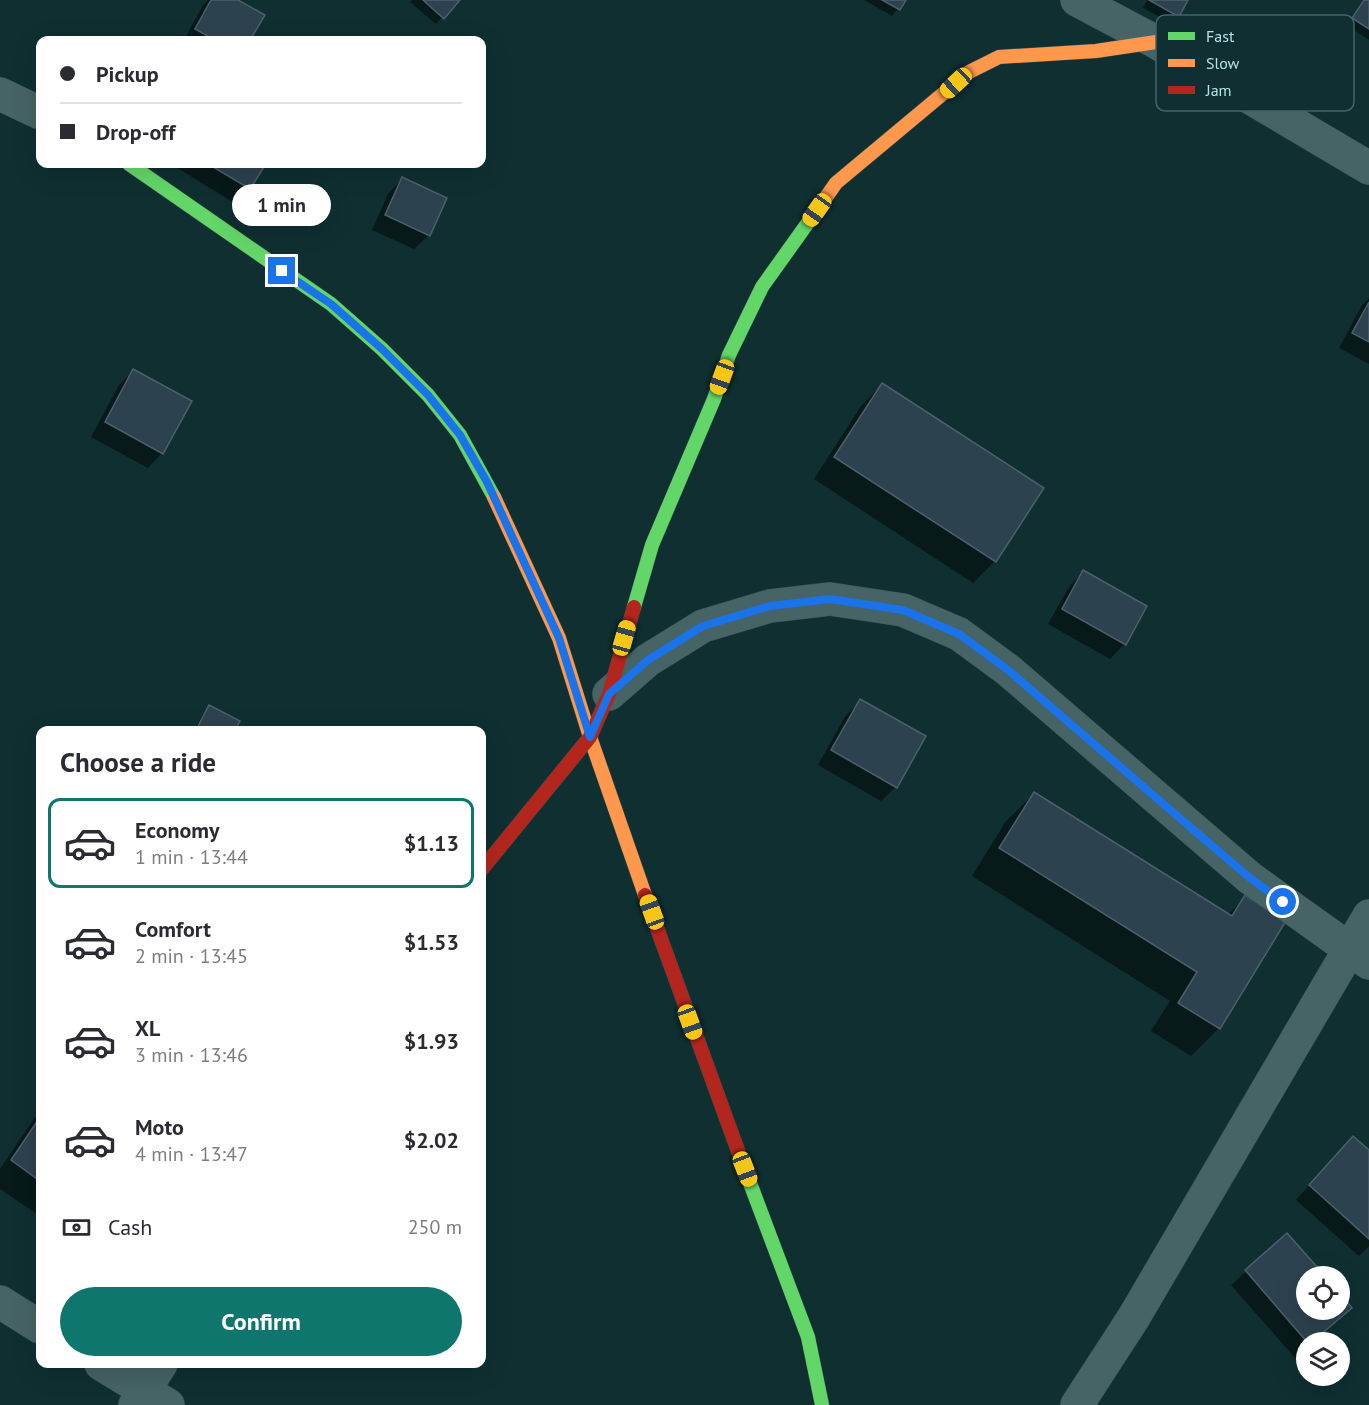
<!DOCTYPE html>
<html lang="en">
<head>
<meta charset="utf-8">
<style>
  :root { --surface:#fff; --page:#f2f2f3; --text:#2b2b33; --muted:#7c7c81; --line:#e1e1e2; --accent:#0f766e }
  body { margin:0; font-family:"PT Sans",sans-serif; background:var(--page); color:var(--text); height:100vh; display:flex; flex-direction:column; font-size:22px; white-space:nowrap }
  * { box-sizing:border-box; margin:0 }
  p { font-size:20px; color:var(--muted) }
  .icon { flex:none; width:33px; height:33px; fill:none; stroke:currentColor; stroke-width:2; stroke-linecap:round; stroke-linejoin:round }
  .map { position:relative; flex:1; overflow:hidden }
  .details { position:absolute; left:36px; top:726px; width:450px; height:642px; display:flex; flex-direction:column; background:var(--surface); border-radius:12px; box-shadow:0 6px 24px #0002 }
  .details>* { flex:none }
  .hud { position:absolute; left:36px; top:36px; width:450px; height:132px; border-radius:12px; box-shadow:0 6px 24px #0002; display:grid; align-content:center; height:132px; padding:0 24px; background:var(--surface) }
  .controls { position:absolute; left:1296px; top:1266px; display:grid; gap:12px }
  .controls a { display:grid; place-items:center; width:54px; height:54px; border-radius:50%; background:var(--surface); box-shadow:0 6px 24px #0002; font-size:30px }
  .end { position:absolute; width:27px; height:27px; margin:-14px; border:8px solid #1a73e8; background:#fff; box-shadow:0 0 0 3px #fff }
  .from { border-radius:50% }
  .bubble { position:absolute; height:42px; border-radius:21px; background:var(--surface); box-shadow:0 6px 24px #0002; font-size:20px; font-weight:800; line-height:42px; text-align:center }
  .car { position:absolute; width:18px; height:36px; margin:-18px -9px; border-radius:8px; box-shadow:0 0 4px 2px #0007; background:linear-gradient(#f5c518 24%,#345 0 40%,#f5c518 0 76%,#345 0 86%,#f5c518 0) }
  .hud b { display:flex; align-items:center; gap:21px; height:57px; font-size:22px }
  .hud b+b { border-top:2px solid var(--line) }
  .hud i { width:15px; height:15px; background:var(--text) }
  ul { padding:0; list-style:none }
  li { display:flex; align-items:center; gap:18px; height:90px; margin:0 12px 9px; padding:0 12px; border:3px solid transparent; border-radius:12px }
  li div { flex:1 }
  li b { display:block; font-size:22px }
  li em { font-style:normal; font-weight:800 }
  li.selected { border-color:var(--accent) }
  li>.icon { width:54px; height:54px; stroke-width:1.5 }
  h2 { padding:0 24px; font-size:27px; line-height:72px }
  .pay { display:flex; align-items:center; gap:15px; height:66px; padding:0 24px; font-size:22px }
  .pay p { margin-inline-start:auto }
  .primary-button { display:flex; gap:12px; margin-top:auto; padding:12px 24px }
  .primary-button a { flex:1; height:69px; border-radius:36px; background:var(--accent); color:#fff; font-size:24px; font-weight:800; line-height:69px; text-align:center }
  .map>svg:first-child { display:block }
  .shadow { fill:#0007 }
  .building { fill:#2d424f; stroke:#4c606c; stroke-width:1.5 }
  .lines { fill:none; stroke-linecap:round; stroke-linejoin:round }
  .street-casing { stroke:#324c4e; stroke-width:34 }
  .fast-casing { stroke:#324c4e; stroke-width:15 }
  .slow-casing { stroke:#324c4e; stroke-width:15 }
  .jam-casing { stroke:#324c4e; stroke-width:15 }
  .street { stroke:#466365; stroke-width:33 }
  .fast { stroke:#63d668; stroke-width:14 }
  .slow { stroke:#ff974d; stroke-width:14 }
  .jam { stroke:#b3261e; stroke-width:14 }
  .route { stroke:#1a73e8; stroke-width:8 }
  .key { fill:#0f2f32; stroke:#416568; stroke-width:1.5 }
  .key-label { font-size:16px; fill:#b6e3e6 }
</style>
</head>
<body>
<div class="map">
<svg width="1369" height="1405" viewBox="0 0 1369 1405">
  <rect width="100%" height="100%" fill="#0f2f31"/>
  <g class="shadow">
    <path d="M208,0H235L263,15L249,40H184L203,5Z"/>
    <path d="M412,0H458L436,24L410,2Z"/>
    <path d="M864,0H904L892,16Z"/>
    <path d="M1147,0H1186L1178,16L1171,23L1143,8Z"/>
    <path d="M1363,0H1369V40L1346,25Z"/>
    <path d="M171,164H264L248,188L234,203Z"/>
    <path d="M402,179L429,235L414,249L372,230L388,194Z"/>
    <path d="M1369,298V364L1339,348L1362,305Z"/>
    <path d="M133,371L162,453L148,468L91,437L119,385Z"/>
    <path d="M882,385L1042,489L995,561L973,583L814,479L861,406Z"/>
    <path d="M1083,572L1145,607L1125,644L1110,659L1048,624L1069,587Z"/>
    <path d="M861,701L896,787L881,801L818,765L846,715Z"/>
    <path d="M210,707L238,722L234,730H194L203,714Z"/>
    <path d="M1034,794L1228,915L1245,897L1219,1028L1191,1056L1151,1031L1170,1001L972,876L1006,821Z"/>
    <path d="M40,1110V1216L0,1189V1169Z"/>
    <path d="M1339,1152L1369,1153V1246L1359,1256L1296,1200Z"/>
    <path d="M1287,1235L1323,1276H1306V1310H1340V1296L1350,1308L1313,1342H1306V1348L1295,1358L1231,1285Z"/>
  </g>
  <g class="building">
    <path d="M211,0H238L265,15L250,40H215L195,29Z"/>
    <path d="M423,0H460L444,19Z"/>
    <path d="M882,0H906L900,10Z"/>
    <path d="M1149,0H1188L1179,17Z"/>
    <path d="M1364,0H1369V29L1352,18Z"/>
    <path d="M208,164H266L250,189Z"/>
    <path d="M402,177L447,198L430,236L385,215Z"/>
    <path d="M1369,302V342L1352,333Z"/>
    <path d="M133,369L192,401L163,454L105,422Z"/>
    <path d="M882,383L1044,488L996,562L834,457Z"/>
    <path d="M1083,570L1147,606L1126,645L1062,609Z"/>
    <path d="M860,699L926,736L897,788L831,750Z"/>
    <path d="M209,705L240,721L235,730H196Z"/>
    <path d="M1034,792L1232,916L1245,895L1286,921L1220,1029L1178,1003L1197,972L999,848Z"/>
    <path d="M40,1117V1181L11,1160Z"/>
    <path d="M1353,1136L1369,1150V1239L1309,1185Z"/>
    <path d="M1287,1233L1325,1276H1306V1310H1340V1293L1352,1308L1312,1342H1307L1245,1270Z"/>
  </g>
  <g class="lines">
    <g class="street-casing">
      <g id="street">
        <path d="M1077,0L1156,42L1369,168"/>
        <path d="M0,94L40,113"/>
        <path d="M609,694L648,660L703,626L770,606L830,599L903,610L959,634L1008,670L1250,878L1369,963"/>
        <path d="M0,1302L40,1327"/>
        <path d="M101,1364L168,1405"/>
        <path d="M135,1405L161,1364"/>
        <path d="M1077,1405L1134,1317L1369,916"/>
      </g>
    </g>
    <g class="fast-casing">
      <g id="fast">
        <path d="M129,164L331,304L382,349L428,395L460,435L494,497"/>
        <path d="M634,607L652,545L714,399L729,355L762,287L822,203"/>
        <path d="M741,1159L808,1337L822,1405"/>
      </g>
    </g>
    <g class="slow-casing">
      <g id="slow">
        <path d="M822,203L836,183L969,72L999,57L1096,51L1156,42"/>
        <path d="M494,497L559,638L590,737L645,895"/>
      </g>
    </g>
    <g class="jam-casing">
      <g id="jam">
        <path d="M482,869L590,737L609,694L634,607"/>
        <path d="M645,895L741,1159"/>
      </g>
    </g>
    <use href="#street" class="street"/>
    <use href="#fast" class="fast"/>
    <use href="#slow" class="slow"/>
    <use href="#jam" class="jam"/>
  </g>
  <g class="lines">
    <path class="route" d="M282,271L331,304L382,349L428,395L460,435L487,482L559,638L590,737L609,694L648,660L703,626L770,606L830,599L903,610L959,634L1008,670L1196,832L1250,878L1283,902"/>
  </g>
  <rect x="1156" y="15" width="198" height="96" rx="9" class="key"/>
  <rect x="1168" y="32" width="27" height="8" fill="#63d668"/>
  <rect x="1168" y="59" width="27" height="8" fill="#ff974d"/>
  <rect x="1168" y="86" width="27" height="8" fill="#b3261e"/>
  <g class="key-label">
    <text x="1206" y="42">Fast</text>
    <text x="1206" y="69">Slow</text>
    <text x="1206" y="96">Jam</text>
  </g>
</svg>
<div class="controls">
<a><svg class="icon" aria-label="locate" viewBox="0 0 24 24"><circle cx="12" cy="12" r="6"/><path d="M12 2v4M12 18v4M2 12h4M18 12h4"/></svg></a>
<a><svg class="icon" aria-label="layers" viewBox="0 0 24 24"><path d="M12 4l9 5-9 5-9-5zM3 14l9 5 9-5"/></svg></a>
</div>
<i class="end from" style="left:1283px;top:902px"></i>
<i class="end" style="left:282px;top:271px"></i>
<div class="bubble" style="left:232px;top:184px;width:99px">1 min</div>
<i class="car" style="left:956px;top:83px;rotate:227deg"></i>
<i class="car" style="left:817px;top:210px;rotate:215deg"></i>
<i class="car" style="left:722px;top:377px;rotate:200deg"></i>
<i class="car" style="left:624px;top:638px;rotate:16deg"></i>
<i class="car" style="left:652px;top:912px;rotate:340deg"></i>
<i class="car" style="left:690px;top:1022px;rotate:160deg"></i>
<i class="car" style="left:745px;top:1169px;rotate:159deg"></i>
<div class="hud">
<b><i class="from"></i>Pickup</b>
<b><i></i>Drop-off</b>
</div>
<section class="details">
<h2>Choose a ride</h2>
<ul>
<li class="selected"><svg class="icon" aria-label="car" viewBox="0 0 24 24"><path d="M5 17H2v-5l4-1 3-4h7l3 4 3 1v5h-3M9 17h6M6 11h13"/><circle cx="7" cy="17" r="2"/><circle cx="17" cy="17" r="2"/></svg><div><b>Economy</b><p>1 min · 13:44</p></div><em>$1.13</em></li>
<li><svg class="icon" aria-label="car" viewBox="0 0 24 24"><path d="M5 17H2v-5l4-1 3-4h7l3 4 3 1v5h-3M9 17h6M6 11h13"/><circle cx="7" cy="17" r="2"/><circle cx="17" cy="17" r="2"/></svg><div><b>Comfort</b><p>2 min · 13:45</p></div><em>$1.53</em></li>
<li><svg class="icon" aria-label="car" viewBox="0 0 24 24"><path d="M5 17H2v-5l4-1 3-4h7l3 4 3 1v5h-3M9 17h6M6 11h13"/><circle cx="7" cy="17" r="2"/><circle cx="17" cy="17" r="2"/></svg><div><b>XL</b><p>3 min · 13:46</p></div><em>$1.93</em></li>
<li><svg class="icon" aria-label="car" viewBox="0 0 24 24"><path d="M5 17H2v-5l4-1 3-4h7l3 4 3 1v5h-3M9 17h6M6 11h13"/><circle cx="7" cy="17" r="2"/><circle cx="17" cy="17" r="2"/></svg><div><b>Moto</b><p>4 min · 13:47</p></div><em>$2.02</em></li>
</ul>
<div class="pay"><svg class="icon" aria-label="cash" viewBox="0 0 24 24"><path d="M3 7h18v10H3z"/><circle cx="12" cy="12" r="2"/></svg>Cash<p>250 m</p></div>
<div class="primary-button"><a>Confirm</a></div>
</section>
</div>
</body>
</html>
